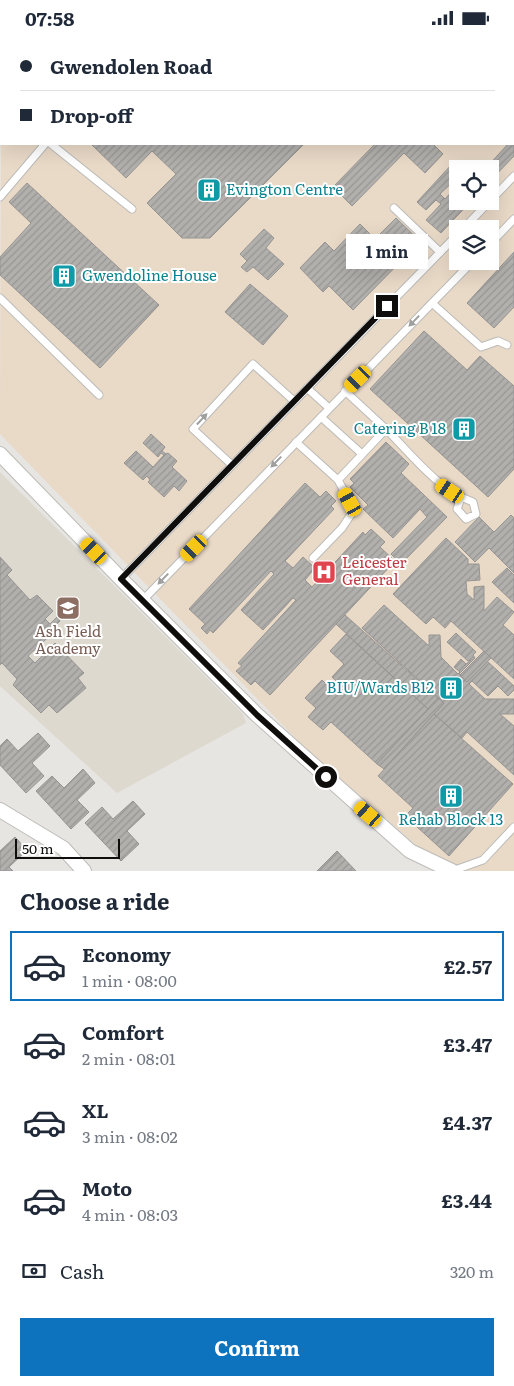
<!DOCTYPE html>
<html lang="en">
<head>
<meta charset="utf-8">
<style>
  :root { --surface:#fff; --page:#f6f6f7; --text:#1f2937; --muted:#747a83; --line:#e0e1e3; --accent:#0e73bf }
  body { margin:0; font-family:Literata,serif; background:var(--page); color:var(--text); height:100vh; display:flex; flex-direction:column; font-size:19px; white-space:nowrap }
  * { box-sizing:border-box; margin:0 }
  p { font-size:16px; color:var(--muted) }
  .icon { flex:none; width:28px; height:28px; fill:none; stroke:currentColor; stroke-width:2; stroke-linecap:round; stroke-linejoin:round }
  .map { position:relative; height:836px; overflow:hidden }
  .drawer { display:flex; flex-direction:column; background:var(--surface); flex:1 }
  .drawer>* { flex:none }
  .guide { position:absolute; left:0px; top:0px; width:515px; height:110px; box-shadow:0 5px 20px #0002; display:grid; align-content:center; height:110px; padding:0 20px; background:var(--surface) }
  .buttons { position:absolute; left:449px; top:125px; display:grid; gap:10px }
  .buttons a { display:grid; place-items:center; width:50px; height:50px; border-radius:0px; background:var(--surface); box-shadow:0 5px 20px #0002; font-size:25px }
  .scale { position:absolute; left:15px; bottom:12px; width:105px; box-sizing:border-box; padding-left:5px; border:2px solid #0f0e0d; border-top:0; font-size:14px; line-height:18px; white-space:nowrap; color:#0f0e0d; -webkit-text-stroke:4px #fff; paint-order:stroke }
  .end { position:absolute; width:22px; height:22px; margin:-11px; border:6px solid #0f0e0d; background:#fff; box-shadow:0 0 0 2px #fff }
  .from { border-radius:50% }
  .bubble { position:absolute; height:35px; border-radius:0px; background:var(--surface); box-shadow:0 5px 20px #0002; font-size:16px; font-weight:700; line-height:35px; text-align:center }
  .car { position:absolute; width:15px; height:30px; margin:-15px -8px; border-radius:6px; box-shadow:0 0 4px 1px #0007; background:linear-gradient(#f5c518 24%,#345 0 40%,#f5c518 0 76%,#345 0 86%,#f5c518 0) }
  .guide b { display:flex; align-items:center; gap:18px; height:48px; font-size:19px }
  .guide b+b { border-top:1px solid var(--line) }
  .guide i { width:12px; height:12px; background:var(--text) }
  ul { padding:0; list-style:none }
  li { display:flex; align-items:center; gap:15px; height:70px; margin:0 10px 8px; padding:0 10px; border:2px solid transparent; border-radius:0px }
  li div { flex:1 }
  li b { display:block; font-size:19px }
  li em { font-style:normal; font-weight:700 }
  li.selected { border-color:var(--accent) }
  li>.icon { width:45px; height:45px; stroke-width:1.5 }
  h2 { padding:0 20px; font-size:22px; line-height:60px }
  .pay { display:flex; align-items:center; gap:12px; height:55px; padding:0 20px; font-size:19px }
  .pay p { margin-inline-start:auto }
  .button { display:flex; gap:10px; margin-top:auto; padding:10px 20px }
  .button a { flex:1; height:58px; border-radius:0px; background:var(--accent); color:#fff; font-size:20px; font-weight:700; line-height:58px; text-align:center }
  .status { display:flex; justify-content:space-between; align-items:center; height:35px; padding:0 25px; background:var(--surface); direction:ltr }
  .status svg { height:14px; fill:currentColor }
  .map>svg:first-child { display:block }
  .built { fill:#ded9cf }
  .medical { fill:#e9d9c7; fill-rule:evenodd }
  .building { fill:url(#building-hatch); stroke:#969492 }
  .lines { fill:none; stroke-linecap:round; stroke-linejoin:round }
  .lane-casing { stroke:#bcbbb8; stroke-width:9 }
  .street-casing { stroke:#bcbbb8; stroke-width:16 }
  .lane { stroke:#fff; stroke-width:7 }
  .street { stroke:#fff; stroke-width:14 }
  .oneway { fill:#9f9f9e }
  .route { stroke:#0f0e0d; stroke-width:6 }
  .labels { text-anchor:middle; stroke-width:4; stroke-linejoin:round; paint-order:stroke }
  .culture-label { font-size:15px; fill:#0d838f; stroke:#fff; text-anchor:start }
  .health-label { font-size:15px; fill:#be3a42; stroke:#fff; text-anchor:start }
  .education-label { font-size:15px; fill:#785e54; stroke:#fff }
</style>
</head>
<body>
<div class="status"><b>07:58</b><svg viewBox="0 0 49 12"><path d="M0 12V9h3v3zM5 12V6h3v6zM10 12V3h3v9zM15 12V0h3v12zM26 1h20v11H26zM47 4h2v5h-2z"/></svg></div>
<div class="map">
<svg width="514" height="836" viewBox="0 0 514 836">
  <defs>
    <pattern id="building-hatch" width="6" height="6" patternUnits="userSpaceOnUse" patternTransform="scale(1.25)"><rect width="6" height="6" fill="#b2b0ad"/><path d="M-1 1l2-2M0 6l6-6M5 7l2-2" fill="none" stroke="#989694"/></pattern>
  </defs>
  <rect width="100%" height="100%" fill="#e7e5e2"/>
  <path class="built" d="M0,437L243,679L246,688L117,758L0,651Z"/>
  <path class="medical" d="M87,0H514V836H442V833L303,711L0,399L1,92V109H514V1H85ZM458,134H490V166H458ZM458,194H490V226H458Z"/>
  <g class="building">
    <path d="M196,0H304L195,1Z"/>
    <path d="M514,103V121L490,146V134H485L508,109H514Z"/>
    <path d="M91,109H304L210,203H182L147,168L176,139L152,116L126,143Z"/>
    <path d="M375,109H433L443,119L425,138L404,118L352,171L333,152Z"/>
    <path d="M453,128L459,134H458V142L440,159L445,164L458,150V166H471L441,198L426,185L441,169L436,165L426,175L417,167Z"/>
    <path d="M27,148L159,270L100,333L0,240V222L31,188L9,167Z"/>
    <path d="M396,183L422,208L411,220L409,218L353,275L329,251L323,257L300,233L325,207L334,216L360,189L375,204Z"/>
    <path d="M264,194L274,203L266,213L284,229L268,245L253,232L247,237L241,232L247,226L240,219Z"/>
    <path d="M514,217V272L494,293L467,268Z"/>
    <path d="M250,249L288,281L263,310L225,277Z"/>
    <path d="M424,296L467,335L480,321L514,351V434L488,462L370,354Z"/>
    <path d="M151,399L165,412L162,416L166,419L168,418L177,426L172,432L187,446L179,456L174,451L164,462L148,447L150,445L147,441L143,445L124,428L136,416L153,432L164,420L161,418L158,422L143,408Z"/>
    <path d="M386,407L409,429L401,438L447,482L401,529L391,519L427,482L420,474L393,503L363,474L368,470L350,452L354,448L350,444Z"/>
    <path d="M305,448L320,462L326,456L336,466L331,471L334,474L285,526L293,533L303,522L315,533L305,545L312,552L363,497L365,500L371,494L385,507L380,512L395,526L270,660L255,646L251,650L236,636L242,631L238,628L296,565L293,563L263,595L241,575L274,539L271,536L213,598L210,595L207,599L201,593L205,589L189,574Z"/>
    <path d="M511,480L514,483V538L489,513L475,527L455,507L479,482L494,497Z"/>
    <path d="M446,503L468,524V529H479L480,545L466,546L467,559L474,565V552L484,551V576L497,562L514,577L503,590L514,600V644L451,586L445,593L433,582L426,589L393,559Z"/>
    <path d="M0,522L12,535L7,540L30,565L37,560L53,576L45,584L50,589L57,582L60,586L55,591L57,594L28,621L35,628L55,608L84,638L78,643L86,653L57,678L49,670L41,678L13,650L17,644L2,628L0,630Z"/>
    <path d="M507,533L514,540V568L492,547Z"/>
    <path d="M384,570L429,611V600H440L441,622L458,639L460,637L454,632L461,624L466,629L471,625L468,626L447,607L456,598L476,617L473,620L475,623L459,639L467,647L487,626L514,651V655L508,661L498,651L488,661L472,646L469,649L485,664H514V679H500L514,691V740L467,697L462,703L434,679L444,668L362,593Z"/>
    <path d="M345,580L438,663L428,674L336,589Z"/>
    <path d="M346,599L428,674L377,729L331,687L323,695L308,682L316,673L305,663L322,645L337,660L344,653L332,642L344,629L330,616Z"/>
    <path d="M484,616L491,623L467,647L460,640Z"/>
    <path d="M438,663L444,668L384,734L377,729Z"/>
    <path d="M434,679L513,749L449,821L405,781L413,773L378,741Z"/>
    <path d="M38,698L50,711L32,728L44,741L26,758L0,730V711L7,704L18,716Z"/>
    <path d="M83,734L95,748L77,765L89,777L71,794L36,756L52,741L64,753Z"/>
    <path d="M133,766L145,779L127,796L139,809L121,826L85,788L102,772L113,784Z"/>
    <path d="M15,802L27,815L9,832L13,836H0V816Z"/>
    <path d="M337,816L356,836H317Z"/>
  </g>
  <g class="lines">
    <g class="lane-casing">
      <g id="lane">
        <path d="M506,0L508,1"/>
        <path d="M140,1L142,0"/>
        <path d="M514,87V88"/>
        <path d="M51,109L132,174"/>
        <path d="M0,162L45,109"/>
        <path d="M490,166L514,141"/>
        <path d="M394,173L440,217"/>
        <path d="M463,194L490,166"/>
        <path d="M490,209L514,184"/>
        <path d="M0,263L99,360"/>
        <path d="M432,268L481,312L498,306L507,310"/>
        <path d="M307,353L329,373"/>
        <path d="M321,382L362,419"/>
        <path d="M386,394C412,420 437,454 473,467L476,479L466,484L457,474L461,463"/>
        <path d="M296,407L338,445L386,394L345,356"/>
        <path d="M232,430L193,394L253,329L294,366"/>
        <path d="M313,523L342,493L352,478L350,467L338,445"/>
        <path d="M121,544L458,199"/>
        <path d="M142,566L473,226"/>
        <path d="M452,836L483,825L514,792"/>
      </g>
    </g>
    <g class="street-casing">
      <g id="street">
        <path d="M0,419L121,544L257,680L410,816L452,836"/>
        <path d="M0,775L63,813L84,836"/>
      </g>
    </g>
    <use href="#lane" class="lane"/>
    <use href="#street" class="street"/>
  </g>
  <defs><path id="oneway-solid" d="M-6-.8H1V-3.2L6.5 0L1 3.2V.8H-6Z" transform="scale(1.25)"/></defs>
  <g class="oneway">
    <use href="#oneway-solid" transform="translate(414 286) rotate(134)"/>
    <use href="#oneway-solid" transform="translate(202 384) rotate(-47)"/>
    <use href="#oneway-solid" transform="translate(276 427) rotate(134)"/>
    <use href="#oneway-solid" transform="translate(163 544) rotate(134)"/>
  </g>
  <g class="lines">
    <path class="route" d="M326,742L257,680L121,544L387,271"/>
  </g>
  <defs>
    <g id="building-square" transform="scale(1.25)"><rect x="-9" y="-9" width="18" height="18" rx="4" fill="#0f9aa8" stroke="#fff"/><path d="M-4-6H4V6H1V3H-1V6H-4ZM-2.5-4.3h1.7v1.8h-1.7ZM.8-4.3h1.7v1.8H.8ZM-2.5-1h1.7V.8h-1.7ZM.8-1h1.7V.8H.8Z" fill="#fff"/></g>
    <g id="hospital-square" transform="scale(1.25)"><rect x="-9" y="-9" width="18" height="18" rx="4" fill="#e0444e" stroke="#fff"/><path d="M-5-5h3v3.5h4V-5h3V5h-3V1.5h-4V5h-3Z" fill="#fff"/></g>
    <g id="school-square" transform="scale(1.25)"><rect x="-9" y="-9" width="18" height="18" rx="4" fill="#8d6e63" stroke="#fff"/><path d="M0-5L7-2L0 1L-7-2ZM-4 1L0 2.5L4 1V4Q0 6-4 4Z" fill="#fff"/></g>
  </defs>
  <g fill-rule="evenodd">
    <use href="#building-square" x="209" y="155"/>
    <use href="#building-square" x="64" y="241"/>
    <use href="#building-square" x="464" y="394"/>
    <use href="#hospital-square" x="324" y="537"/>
    <use href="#school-square" x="68" y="573"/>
    <use href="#building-square" x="451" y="653"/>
    <use href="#building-square" x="451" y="761"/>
  </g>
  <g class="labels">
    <g class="culture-label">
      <text x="226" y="160">Evington Centre</text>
      <text x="82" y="246">Gwendoline House</text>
      <text x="446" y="399" text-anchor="end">Catering B 18</text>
      <text x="434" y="658" text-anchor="end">BIU/Wards B12</text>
      <text x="451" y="790" text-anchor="middle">Rehab Block 13</text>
    </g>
    <g class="health-label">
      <text x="342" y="533">Leicester<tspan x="342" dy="17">General</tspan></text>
    </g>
    <g class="education-label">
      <text x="68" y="602">Ash Field<tspan x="68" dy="17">Academy</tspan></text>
    </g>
  </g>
</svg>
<div class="buttons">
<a><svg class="icon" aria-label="locate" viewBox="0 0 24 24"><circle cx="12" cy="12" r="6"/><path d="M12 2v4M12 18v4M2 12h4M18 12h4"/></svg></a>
<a><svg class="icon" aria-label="layers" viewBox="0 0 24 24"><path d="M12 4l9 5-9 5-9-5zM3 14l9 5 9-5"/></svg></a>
</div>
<div class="scale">50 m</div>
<i class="end from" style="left:326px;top:742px"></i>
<i class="end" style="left:387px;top:271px"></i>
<div class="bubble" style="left:346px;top:199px;width:82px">1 min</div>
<i class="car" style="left:358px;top:344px;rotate:225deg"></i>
<i class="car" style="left:450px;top:456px;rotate:304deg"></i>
<i class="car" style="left:350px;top:467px;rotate:331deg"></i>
<i class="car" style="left:194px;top:513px;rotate:224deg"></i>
<i class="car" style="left:94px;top:516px;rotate:316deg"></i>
<i class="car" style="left:368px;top:779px;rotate:311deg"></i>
<div class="guide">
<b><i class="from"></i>Gwendolen Road</b>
<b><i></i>Drop-off</b>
</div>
</div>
<section class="drawer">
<h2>Choose a ride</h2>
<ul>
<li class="selected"><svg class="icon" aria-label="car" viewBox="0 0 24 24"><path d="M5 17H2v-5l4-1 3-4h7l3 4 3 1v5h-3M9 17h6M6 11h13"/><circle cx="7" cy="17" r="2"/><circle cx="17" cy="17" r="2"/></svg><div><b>Economy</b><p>1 min · 08:00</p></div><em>£2.57</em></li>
<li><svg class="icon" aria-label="car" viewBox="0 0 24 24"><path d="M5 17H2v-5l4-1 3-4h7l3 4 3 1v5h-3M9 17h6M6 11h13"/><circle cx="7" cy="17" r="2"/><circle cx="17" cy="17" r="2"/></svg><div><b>Comfort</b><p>2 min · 08:01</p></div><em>£3.47</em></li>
<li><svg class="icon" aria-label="car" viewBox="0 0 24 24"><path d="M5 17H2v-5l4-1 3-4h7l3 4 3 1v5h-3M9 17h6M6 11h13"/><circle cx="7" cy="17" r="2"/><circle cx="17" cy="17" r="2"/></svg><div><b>XL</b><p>3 min · 08:02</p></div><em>£4.37</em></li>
<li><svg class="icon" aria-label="car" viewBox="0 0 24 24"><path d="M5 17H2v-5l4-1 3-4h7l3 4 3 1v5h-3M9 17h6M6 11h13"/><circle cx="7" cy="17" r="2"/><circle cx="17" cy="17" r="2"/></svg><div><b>Moto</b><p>4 min · 08:03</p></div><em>£3.44</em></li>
</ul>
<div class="pay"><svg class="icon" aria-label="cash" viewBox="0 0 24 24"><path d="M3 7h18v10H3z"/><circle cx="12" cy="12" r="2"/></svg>Cash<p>320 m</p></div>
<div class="button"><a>Confirm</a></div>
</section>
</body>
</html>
